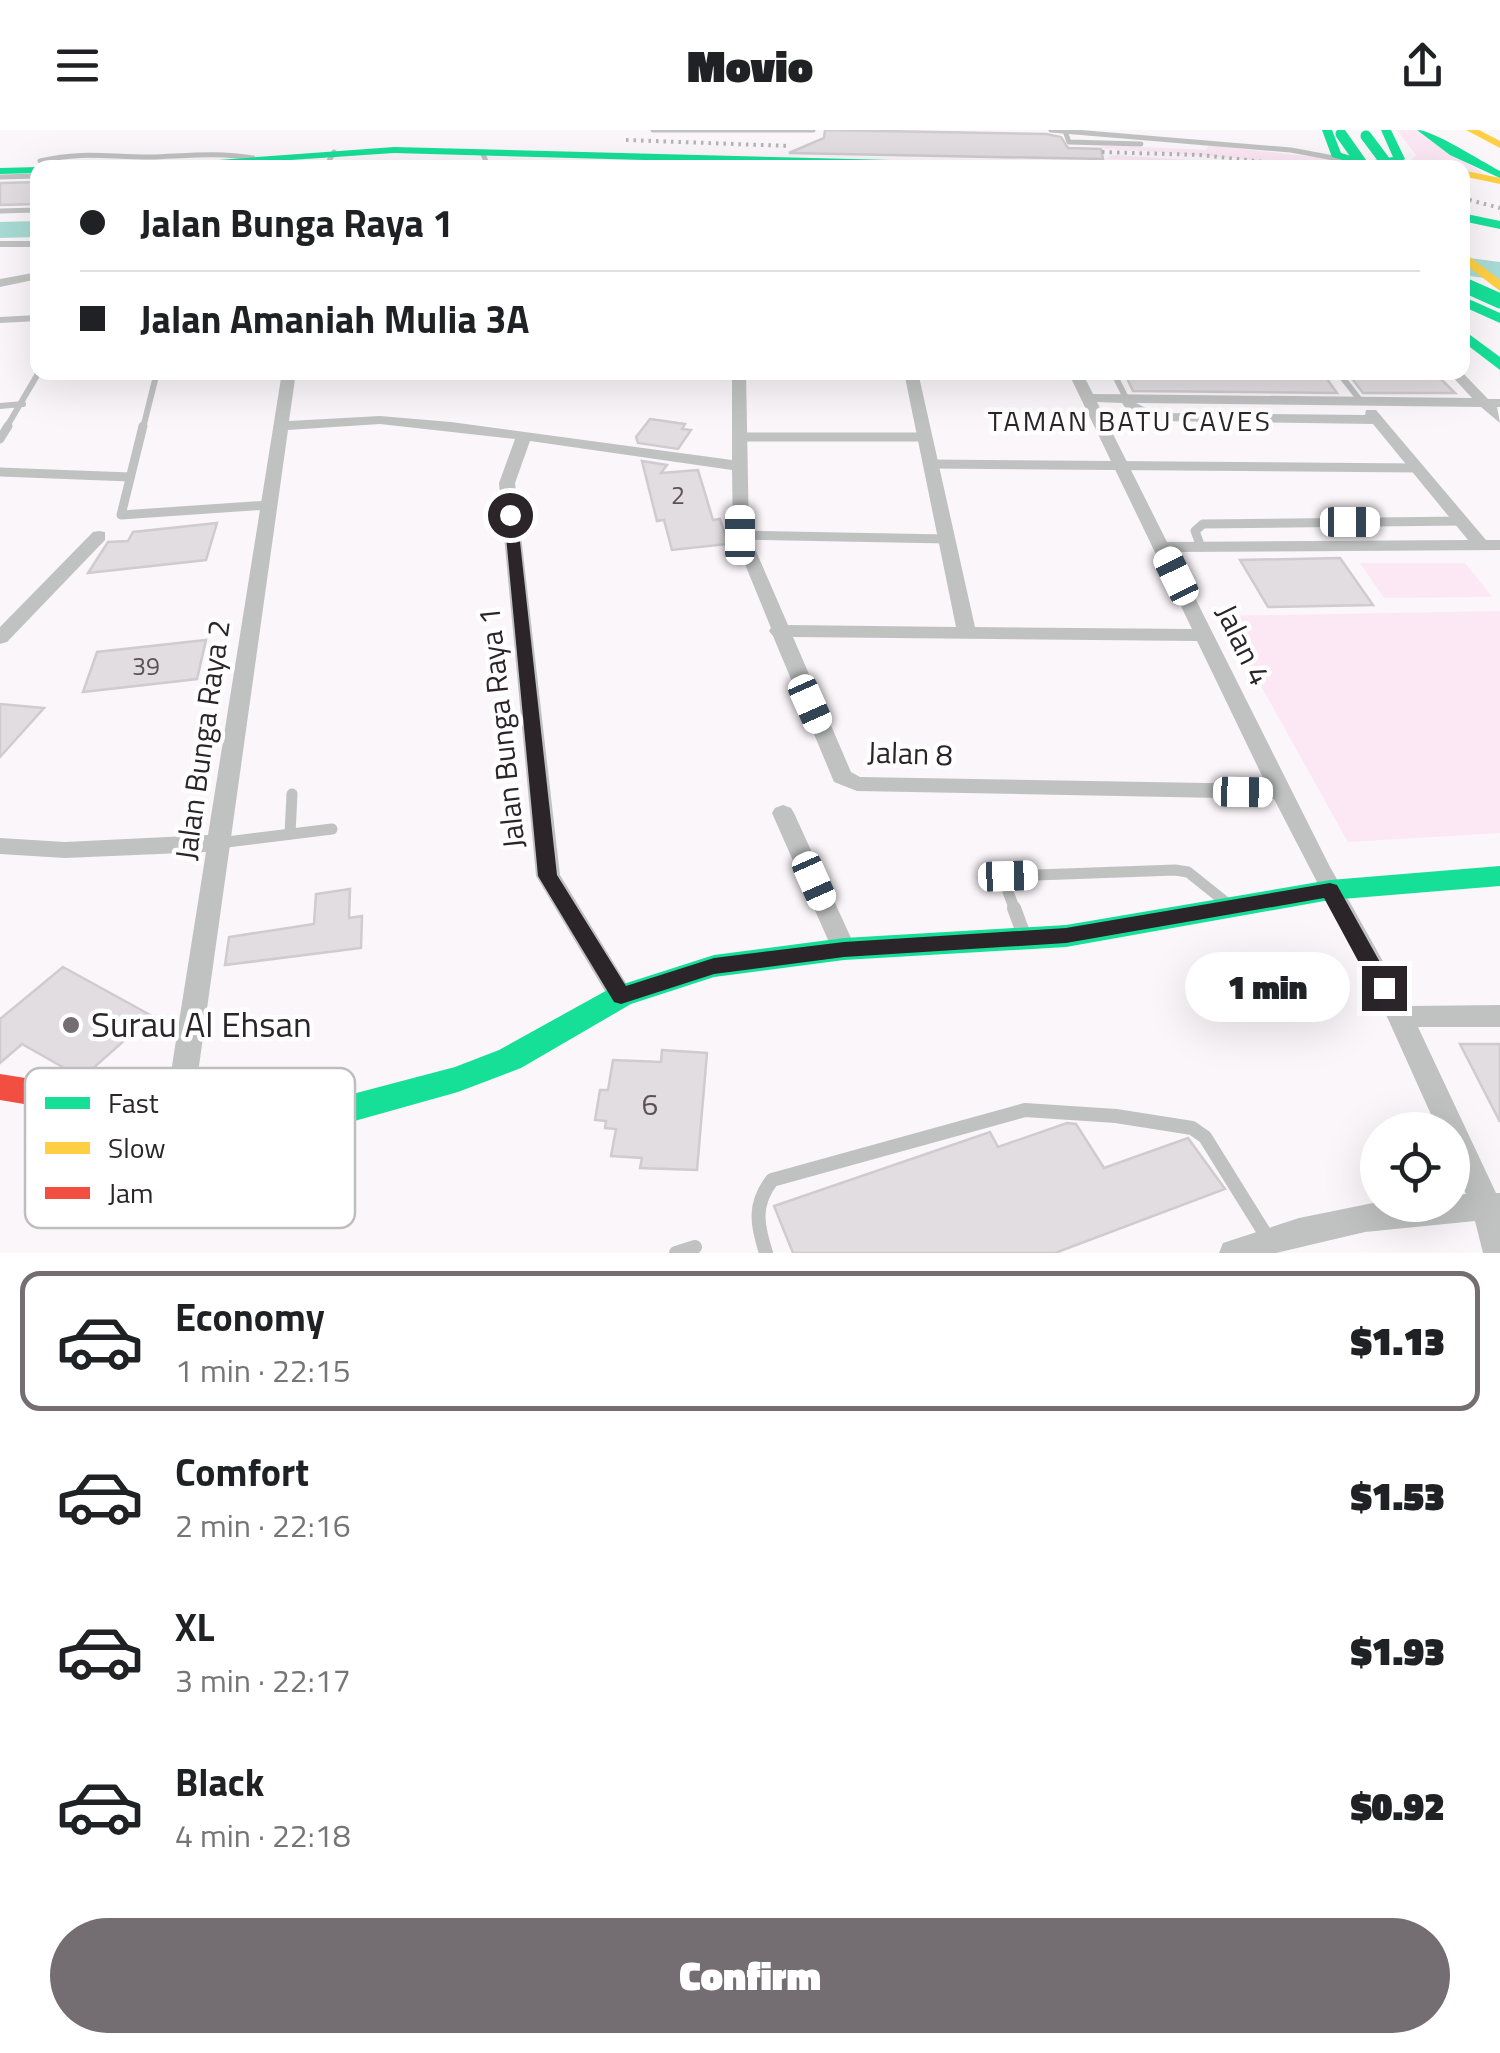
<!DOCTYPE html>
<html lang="en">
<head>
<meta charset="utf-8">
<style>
  :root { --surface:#fff; --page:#f2f2f2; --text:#202124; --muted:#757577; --line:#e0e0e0; --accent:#746e72 }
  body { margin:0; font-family:"Titillium Web",sans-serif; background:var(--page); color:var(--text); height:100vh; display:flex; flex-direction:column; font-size:38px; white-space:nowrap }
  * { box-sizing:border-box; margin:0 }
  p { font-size:32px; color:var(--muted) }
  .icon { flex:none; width:55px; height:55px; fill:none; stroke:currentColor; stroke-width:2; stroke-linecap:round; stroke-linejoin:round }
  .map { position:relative; height:1123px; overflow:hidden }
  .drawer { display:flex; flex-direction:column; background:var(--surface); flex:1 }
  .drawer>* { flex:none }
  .top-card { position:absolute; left:30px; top:30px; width:1440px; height:220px; border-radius:20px; box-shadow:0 10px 40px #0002; display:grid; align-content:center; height:220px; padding:0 50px; background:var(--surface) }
  .controls { position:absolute; left:1360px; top:982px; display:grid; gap:20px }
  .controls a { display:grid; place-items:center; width:110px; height:110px; border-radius:50%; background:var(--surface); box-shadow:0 10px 40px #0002; font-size:50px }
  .end { position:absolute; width:45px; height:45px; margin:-22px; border:12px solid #2b2529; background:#fff; box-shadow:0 0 0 5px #fff }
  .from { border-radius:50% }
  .bubble { position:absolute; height:70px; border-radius:35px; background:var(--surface); box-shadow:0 10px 40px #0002; font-size:32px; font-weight:800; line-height:70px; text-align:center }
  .car { position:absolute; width:30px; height:60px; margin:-30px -15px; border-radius:12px; box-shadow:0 0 8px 2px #0007; background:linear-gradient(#fff 24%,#345 0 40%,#fff 0 76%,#345 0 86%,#fff 0) }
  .top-card b { display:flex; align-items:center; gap:35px; height:95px; font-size:38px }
  .top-card b+b { border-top:2px solid var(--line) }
  .top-card i { width:25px; height:25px; background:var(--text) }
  ul { padding:18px 0 0; list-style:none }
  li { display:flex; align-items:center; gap:30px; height:140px; margin:0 20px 15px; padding:0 30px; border:5px solid transparent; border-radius:20px }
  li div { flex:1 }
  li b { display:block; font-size:38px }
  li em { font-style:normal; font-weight:800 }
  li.selected { border-color:var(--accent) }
  li>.icon { width:90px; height:90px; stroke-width:1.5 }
  .cta { display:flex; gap:20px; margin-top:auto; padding:20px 50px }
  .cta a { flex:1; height:115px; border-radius:60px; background:var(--accent); color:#fff; font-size:40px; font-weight:800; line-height:115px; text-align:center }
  header { display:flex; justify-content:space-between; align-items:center; height:130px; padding:0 50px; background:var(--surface); font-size:45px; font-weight:800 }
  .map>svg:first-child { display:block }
  .green { fill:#fce7f5 }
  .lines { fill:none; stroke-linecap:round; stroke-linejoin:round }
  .river { fill:#a8dbd5; fill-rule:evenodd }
  .building { fill:#e2dde0; stroke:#d0cbce; stroke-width:2.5 }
  .lane-far4 { stroke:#c0c2c2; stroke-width:5 }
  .lane-far3 { stroke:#c0c2c2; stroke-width:6 }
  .lane-far2 { stroke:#c0c2c2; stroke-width:9 }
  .lane-far1 { stroke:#c0c2c2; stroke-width:11 }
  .lane { stroke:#c0c2c2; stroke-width:14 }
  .street { fill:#c0c2c2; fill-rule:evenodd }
  .fast { fill:#16e098; fill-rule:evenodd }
  .slow { fill:#ffcf43; fill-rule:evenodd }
  .jam { fill:#f24e42; fill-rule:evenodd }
  .rail { stroke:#b5b5b6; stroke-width:4; stroke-dasharray:2.5 5; stroke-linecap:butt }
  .fast-bridge-far1 { stroke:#16e098; stroke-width:11 }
  .fast-bridge { stroke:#16e098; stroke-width:15 }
  .route { fill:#2b2529 }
  .poi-dot { fill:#746e72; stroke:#fff; stroke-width:4 }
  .labels { text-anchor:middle; stroke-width:9; stroke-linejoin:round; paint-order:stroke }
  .number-label { font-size:25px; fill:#595357 }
  .far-neighbourhood-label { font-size:28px; letter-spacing:2.5px; fill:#2b2529; stroke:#fff }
  .street-label { font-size:30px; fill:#2b2529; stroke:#fff }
  .near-number-label { font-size:30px; fill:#595357 }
  .near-poi-label { font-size:35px; fill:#2b2529; stroke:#fff; text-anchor:start }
  .key { fill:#fff; stroke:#bfbebf; stroke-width:2.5 }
  .key-label { font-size:28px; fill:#2b2529 }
</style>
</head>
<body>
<header><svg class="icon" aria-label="menu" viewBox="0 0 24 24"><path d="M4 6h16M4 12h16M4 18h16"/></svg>Movio<svg class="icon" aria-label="share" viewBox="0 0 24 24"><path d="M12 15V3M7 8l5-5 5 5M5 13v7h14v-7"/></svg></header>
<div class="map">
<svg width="1500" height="1123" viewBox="0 0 1500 1123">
  <rect width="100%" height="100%" fill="#fbf6f9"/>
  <g class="green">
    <path d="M1397,0H1416L1484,44L1409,33L1416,25Z"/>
    <path d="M1101,15L1206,20L1209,15L1399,37C1300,37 1203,23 1104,19Z"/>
    <path d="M1112,25L1301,37L1106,29Z"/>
    <path d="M1360,433H1465L1492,467L1384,468Z"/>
    <path d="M1500,481V703L1348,712L1222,486Z"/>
  </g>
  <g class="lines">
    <g class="river">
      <path d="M38,91V107L0,108V92Z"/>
      <path d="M1462,127L1500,132V150L1462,145Z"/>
    </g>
  </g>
  <g class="building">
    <path d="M825,0L1046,4L1061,7L1068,18L1101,19L1103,29L789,23L824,8Z"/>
    <path d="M38,52V74L0,75V53Z"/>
    <path d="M1124,242H1322L1337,263L1133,261Z"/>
    <path d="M1347,242H1434L1455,263H1363Z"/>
    <path d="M650,289L685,294L682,299L691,300L678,319L638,313L636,307Z"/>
    <path d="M642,331L667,335L661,343L698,340L713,390L720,389L728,414L672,420L664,390L657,391Z"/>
    <path d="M217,393L206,430L88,443L108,412L128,411L133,402Z"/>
    <path d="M1340,428L1373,475L1268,477L1240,430Z"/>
    <path d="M206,510L197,549L83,562L97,522Z"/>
    <path d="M0,574L44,578L0,627Z"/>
    <path d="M350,759L349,788L362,786L361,818L225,835L229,807L314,794L316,764Z"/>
    <path d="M1296,830L1327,884L1275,889L1247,835Z"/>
    <path d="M63,837L152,886L82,948L22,914L0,933V889Z"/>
    <path d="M1460,914H1500V992Z"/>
    <path d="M662,920L707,923L697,1040L640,1038L642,1028L611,1026L616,999L605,998L606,991L595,990L600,960H608L613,930L661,932Z"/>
    <path d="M1067,993L1076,994L1104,1038L1188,1008L1225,1059L1055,1123H793L774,1076L990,1002L998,1017Z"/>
  </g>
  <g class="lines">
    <g class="lane-far4">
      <path d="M653,0H813"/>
      <path d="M1051,0L1291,20L1344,30"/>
      <path d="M1065,1L1069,12L1141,14"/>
      <path d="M482,22L489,38"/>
      <path d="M40,31C84,21 107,27 150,27C186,26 217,22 253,28"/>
      <path d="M325,38L334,22"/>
      <path d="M367,38H381"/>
      <path d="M0,47L38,46"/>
      <path d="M0,81L38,80"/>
    </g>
    <g class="lane-far3">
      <path d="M0,190L38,188"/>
      <path d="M1113,242L1126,268"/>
      <path d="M1338,242L1360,270"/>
      <path d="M0,276L23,274"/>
      <path d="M6,298L39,242"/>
      <path d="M143,298L157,242"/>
    </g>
    <g class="lane-far2">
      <path d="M143,296L121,385L268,375"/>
      <path d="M740,307H924"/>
      <path d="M0,309L8,296"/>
      <path d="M930,334L1417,338"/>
      <path d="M0,342L130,347"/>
      <path d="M741,405L947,409"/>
      <path d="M1201,417L1195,401L1203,394L1461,391"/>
    </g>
    <g class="lane-far1">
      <path d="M290,704L292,664"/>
      <path d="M219,713L332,699"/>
      <path d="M1015,780L1005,754L1008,746L1175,740L1188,742L1228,774"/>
    </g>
    <g class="lane">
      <path d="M1014,778L1025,808"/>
      <path d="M676,1123L695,1117"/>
      <path d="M766,1123C757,1095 753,1075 772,1050L1025,980L1116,986L1192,998L1205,1007L1269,1110"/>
    </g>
    <g class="street">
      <rect x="0" y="111" width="38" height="6"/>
      <path d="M38,142V149L0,157V149Z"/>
      <path d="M282,242H296L289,291L380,286L451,292L732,330V248L697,246L690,242H746L749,405L788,495L956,497L904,242H918L975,497L1192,499L1068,242H1082L1093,264L1472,268L1448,242H1462L1488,269H1500V277H1497L1500,293L1481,277L1136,273L1156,283L1365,285L1366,280H1376L1486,410H1500V420L1172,422L1329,735L1408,876L1500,875V897H1418L1496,1063H1500V1123H1483L1475,1091L1365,1102L1276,1123H1219L1223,1113L1299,1088L1378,1072V1075H1452V1065L1466,1064L1452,1034V1000H1438L1388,889L1274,669L857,661L834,652L773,506L769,501L771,498L733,405L732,340L530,311L515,353L560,745L634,866L630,873L621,876L612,873L536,746L499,353L515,309L380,294L288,300L192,986L188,995L178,998L168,995L164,986L206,722L65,728L0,724V708L65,712L208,705ZM1097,272L1122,273L1129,283L1155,291L1373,294L1468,410L1167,412ZM793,507L1197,511L1266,654L860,647L851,642Z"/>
      <path d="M99,401L105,402V410L7,512L0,514V497L93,402Z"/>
      <path d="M783,675L791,678L794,683L856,819L853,826L844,829L835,826L832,819L772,683L775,678Z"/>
    </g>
    <g class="fast">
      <path d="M1322,0H1332L1341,23L1368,31L1393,27L1381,0H1391L1405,29L1400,32L1435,38L1368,37L1332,27Z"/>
      <path d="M1417,0C1433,0 1481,31 1500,41V48L1450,25Z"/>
      <path d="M394,17L1081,35L1086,38H935L394,23L173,38H109Z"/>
      <path d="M38,37L41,38H38V43L0,44V38Z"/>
      <path d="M1462,83L1500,91V99L1462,91Z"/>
      <path d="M1462,166L1500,183V193L1462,176Z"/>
      <path d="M1462,199L1500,227V240L1462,211Z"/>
      <path d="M1500,736V756L1330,770L1066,817L844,830L714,847L631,874L521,938L458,962L326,999L280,1003L269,999L264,989L269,979L326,971L455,937L499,920L611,858L714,825L844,808L1066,795L1330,750Z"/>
    </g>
    <g class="slow">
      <path d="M1466,0H1479L1500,11V18Z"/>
      <path d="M1462,40L1500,48V54L1462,46Z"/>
      <path d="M1462,121L1500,150V161L1462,132Z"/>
    </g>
    <path class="jam" d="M0,944L227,980L280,975L291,979L296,989L291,999L227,1008L0,970Z"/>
    <g class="rail">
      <path d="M626,10L789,16"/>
      <path d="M1102,22L1200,25L1320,38"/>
      <path d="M1462,68L1500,78"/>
    </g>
    <g class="fast-bridge-far1">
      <path d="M1341,4L1365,38"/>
      <path d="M1366,6L1390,38"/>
    </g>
    <path class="fast-bridge" d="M1462,154L1500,171"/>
  </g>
  <path class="route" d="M510,381L517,385L557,745L626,856L714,828L844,812L1066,798L1330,753L1337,755L1391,852V864H1376L1324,768L1066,813L844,827L714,844L621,874L614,872L538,746L504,385Z"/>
  <circle class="poi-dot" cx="71" cy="895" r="10"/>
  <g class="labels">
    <g class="number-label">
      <text x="678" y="374">2</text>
      <text x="146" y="545">39</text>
    </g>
    <g class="far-neighbourhood-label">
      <text x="1130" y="301">TAMAN BATU CAVES</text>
    </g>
    <g class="street-label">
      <text transform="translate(1243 515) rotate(64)" y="10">Jalan 4</text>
      <text transform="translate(502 598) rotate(-96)" y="10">Jalan Bunga Raya 1</text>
      <text transform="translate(203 610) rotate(-82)" y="10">Jalan Bunga Raya 2</text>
      <text transform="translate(910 624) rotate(2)" y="10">Jalan 8</text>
    </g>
    <g class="near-number-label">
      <text x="650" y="985">6</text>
    </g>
    <g class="near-poi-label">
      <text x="91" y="907">Surau Al Ehsan</text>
    </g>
  </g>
  <rect x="25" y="938" width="330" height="160" rx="15" class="key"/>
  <rect x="45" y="967" width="45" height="12" fill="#16e098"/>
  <rect x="45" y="1012" width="45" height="12" fill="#ffcf43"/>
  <rect x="45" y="1057" width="45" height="12" fill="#f24e42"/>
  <g class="key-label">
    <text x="108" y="983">Fast</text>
    <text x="108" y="1028">Slow</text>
    <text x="108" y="1073">Jam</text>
  </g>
</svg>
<div class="controls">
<a><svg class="icon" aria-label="locate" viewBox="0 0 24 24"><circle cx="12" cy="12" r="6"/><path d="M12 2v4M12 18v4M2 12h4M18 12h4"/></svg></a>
</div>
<i class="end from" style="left:510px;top:385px"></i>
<i class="end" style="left:1384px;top:858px"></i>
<div class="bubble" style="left:1185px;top:822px;width:165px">1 min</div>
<i class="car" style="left:1350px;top:392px;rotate:90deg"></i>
<i class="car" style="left:740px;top:405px;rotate:0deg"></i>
<i class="car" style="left:1176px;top:446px;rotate:334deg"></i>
<i class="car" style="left:810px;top:574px;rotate:156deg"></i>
<i class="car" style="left:1243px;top:662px;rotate:91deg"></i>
<i class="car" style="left:1008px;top:746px;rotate:88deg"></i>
<i class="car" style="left:814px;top:751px;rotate:156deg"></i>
<div class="top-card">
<b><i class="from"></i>Jalan Bunga Raya 1</b>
<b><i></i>Jalan Amaniah Mulia 3A</b>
</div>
</div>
<section class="drawer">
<ul>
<li class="selected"><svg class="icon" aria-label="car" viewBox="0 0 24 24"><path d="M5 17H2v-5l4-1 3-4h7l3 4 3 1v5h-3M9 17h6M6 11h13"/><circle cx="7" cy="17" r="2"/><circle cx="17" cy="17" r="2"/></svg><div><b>Economy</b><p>1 min · 22:15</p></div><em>$1.13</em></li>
<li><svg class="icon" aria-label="car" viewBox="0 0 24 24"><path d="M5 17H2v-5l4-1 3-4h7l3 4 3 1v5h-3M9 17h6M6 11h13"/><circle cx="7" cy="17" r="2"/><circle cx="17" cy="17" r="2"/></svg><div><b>Comfort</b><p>2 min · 22:16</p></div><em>$1.53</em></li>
<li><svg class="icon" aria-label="car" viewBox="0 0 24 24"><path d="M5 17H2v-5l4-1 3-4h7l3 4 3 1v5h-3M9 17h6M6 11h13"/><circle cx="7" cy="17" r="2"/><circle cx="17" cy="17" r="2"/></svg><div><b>XL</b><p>3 min · 22:17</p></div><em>$1.93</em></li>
<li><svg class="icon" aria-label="car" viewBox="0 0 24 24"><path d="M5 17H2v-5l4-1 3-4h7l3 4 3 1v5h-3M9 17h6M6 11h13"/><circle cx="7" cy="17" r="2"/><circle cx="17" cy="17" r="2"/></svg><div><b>Black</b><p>4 min · 22:18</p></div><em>$0.92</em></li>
</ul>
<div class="cta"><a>Confirm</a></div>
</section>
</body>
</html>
